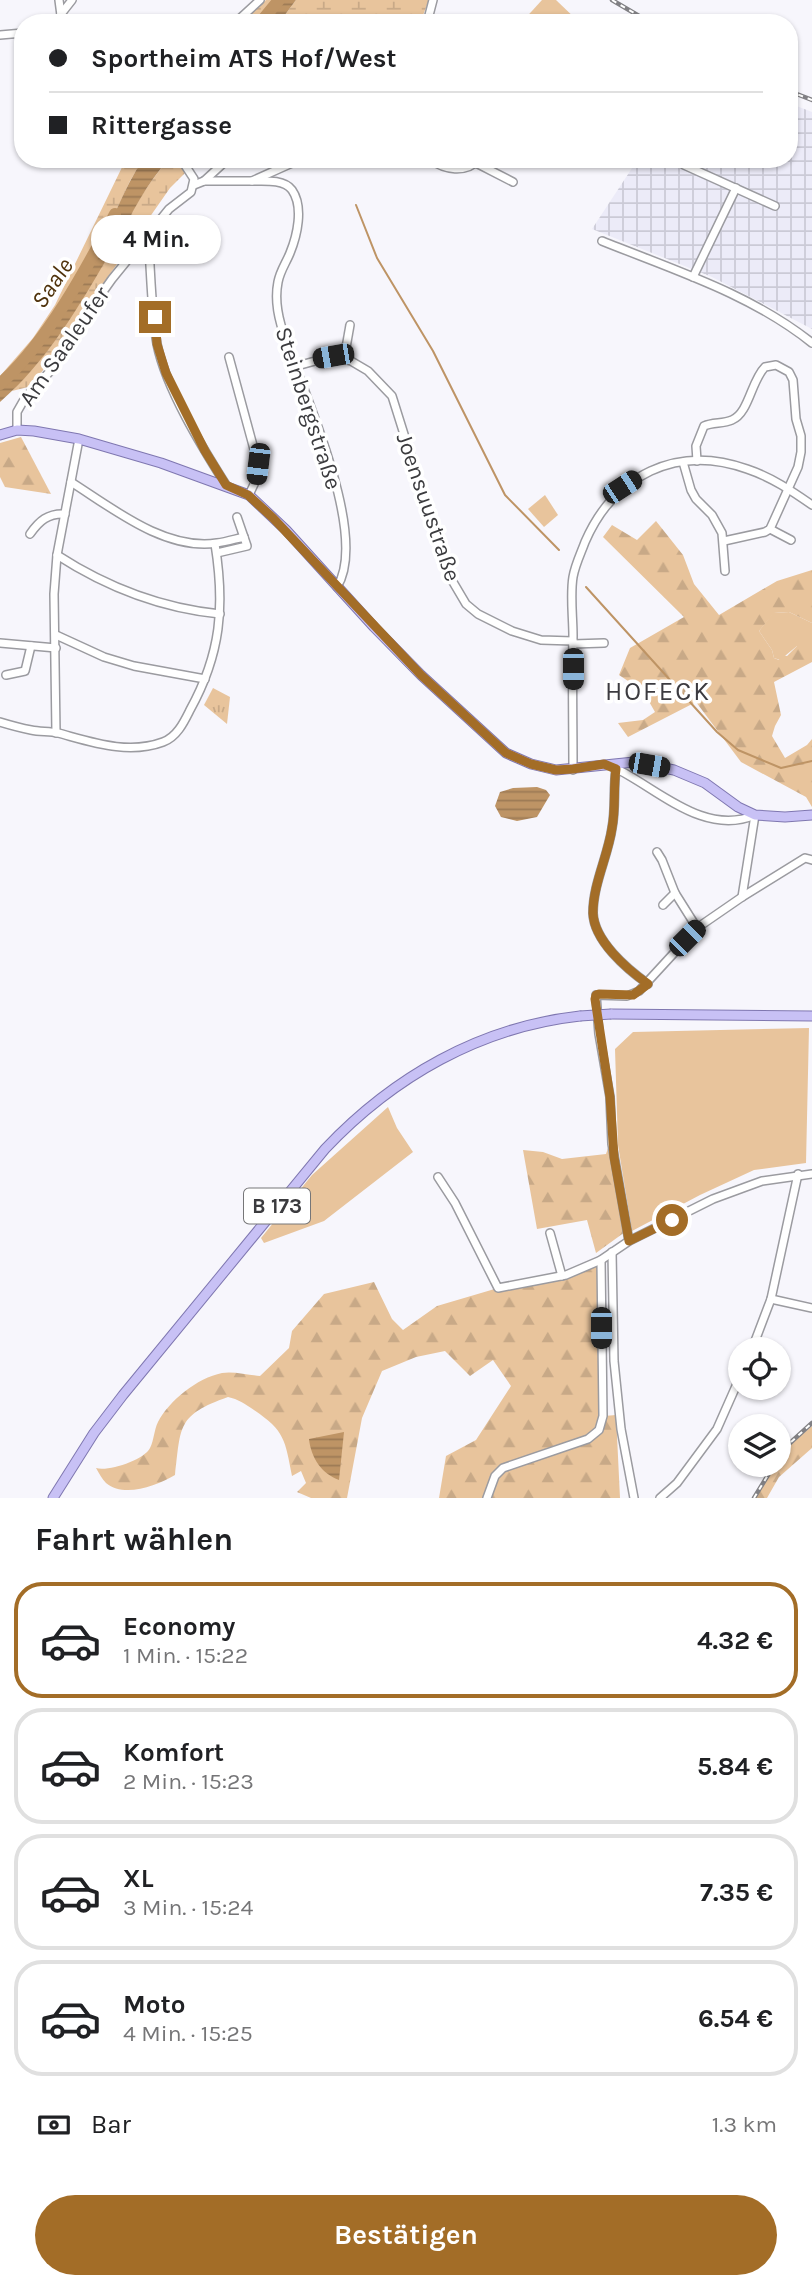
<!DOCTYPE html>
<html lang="de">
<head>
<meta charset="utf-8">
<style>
  :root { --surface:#fff; --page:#f2f2f2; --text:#202124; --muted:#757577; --line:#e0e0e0; --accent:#a36d27 }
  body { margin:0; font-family:Karla,sans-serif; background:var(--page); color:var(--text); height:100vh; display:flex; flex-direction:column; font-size:26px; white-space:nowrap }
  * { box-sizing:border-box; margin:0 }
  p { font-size:23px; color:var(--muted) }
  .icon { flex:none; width:38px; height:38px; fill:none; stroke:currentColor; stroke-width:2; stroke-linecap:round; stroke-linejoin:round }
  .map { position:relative; height:1498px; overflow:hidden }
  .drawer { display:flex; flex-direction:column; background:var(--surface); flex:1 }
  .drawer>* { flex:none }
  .hud { position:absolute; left:14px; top:14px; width:784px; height:154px; border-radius:28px; box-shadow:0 2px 5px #0004; display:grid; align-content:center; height:154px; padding:0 35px; background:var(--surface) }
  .fabs { position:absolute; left:728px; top:1337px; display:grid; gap:14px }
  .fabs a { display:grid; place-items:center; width:63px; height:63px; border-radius:50%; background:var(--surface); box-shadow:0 2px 5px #0004; font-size:35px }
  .end { position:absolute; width:32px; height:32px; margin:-16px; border:9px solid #a36d27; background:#fff; box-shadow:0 0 0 4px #fff }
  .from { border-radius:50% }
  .bubble { position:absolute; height:49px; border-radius:24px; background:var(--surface); box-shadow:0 2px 5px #0004; font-size:23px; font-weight:700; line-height:49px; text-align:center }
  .car { position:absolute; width:21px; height:42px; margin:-21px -10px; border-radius:9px; box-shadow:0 0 5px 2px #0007; background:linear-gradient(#222 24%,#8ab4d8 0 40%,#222 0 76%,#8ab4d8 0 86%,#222 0) }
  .hud b { display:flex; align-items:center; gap:24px; height:66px; font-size:26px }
  .hud b+b { border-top:2px solid var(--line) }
  .hud i { width:18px; height:18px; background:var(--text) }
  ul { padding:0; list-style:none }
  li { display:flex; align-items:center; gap:21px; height:116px; margin:0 14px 10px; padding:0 21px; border:4px solid var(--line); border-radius:28px }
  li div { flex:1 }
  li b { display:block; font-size:26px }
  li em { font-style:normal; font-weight:700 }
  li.active { border-color:var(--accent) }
  li>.icon { width:63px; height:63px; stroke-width:1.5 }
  h2 { padding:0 35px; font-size:32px; line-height:84px }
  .pay { display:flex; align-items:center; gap:18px; height:77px; padding:0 35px; font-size:26px }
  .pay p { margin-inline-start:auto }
  .action { display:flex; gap:14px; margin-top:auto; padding:14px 35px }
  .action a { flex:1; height:80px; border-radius:42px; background:var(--accent); color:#fff; font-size:28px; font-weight:700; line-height:80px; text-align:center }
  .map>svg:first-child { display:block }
  .industrial { fill:url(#industrial-grid) }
  .grass { fill:#e8c49c }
  .forest { fill:url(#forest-firs) }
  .wetland { fill:url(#wetland-marsh) }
  .park { fill:url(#park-tufts) }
  .water { fill:url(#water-rules) }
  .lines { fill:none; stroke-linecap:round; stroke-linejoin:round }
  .stream { stroke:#be9465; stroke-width:2 }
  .river { stroke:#be9465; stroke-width:12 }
  .minor-casing { stroke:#9b9ba0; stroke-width:10 }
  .major-casing { stroke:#7f77b0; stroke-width:11 }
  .minor { stroke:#fff; stroke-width:7 }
  .major { stroke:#c8c1f5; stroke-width:9 }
  .rail-casing { stroke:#818084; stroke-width:4.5 }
  .rail { stroke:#fff; stroke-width:2; stroke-dasharray:5; stroke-linecap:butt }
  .major-bridge-casing { stroke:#7f77b0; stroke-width:11; stroke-linecap:butt }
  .major-bridge { stroke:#c8c1f5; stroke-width:9 }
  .route { stroke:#a36d27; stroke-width:9 }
  .labels { text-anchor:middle; stroke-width:7; stroke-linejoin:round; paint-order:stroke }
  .shield { fill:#fff; stroke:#767678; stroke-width:2 }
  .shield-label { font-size:21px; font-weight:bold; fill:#3b3b3e }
  .street-label { font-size:23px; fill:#3b3b3e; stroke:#fff }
  .water-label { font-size:24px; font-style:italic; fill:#50330c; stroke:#fff }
  .quarter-label { font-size:26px; letter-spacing:2px; fill:#3c3b40; stroke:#fff }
</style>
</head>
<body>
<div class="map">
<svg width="812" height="1498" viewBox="0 0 812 1498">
  <defs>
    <pattern id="industrial-grid" width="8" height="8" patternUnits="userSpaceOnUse" patternTransform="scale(1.75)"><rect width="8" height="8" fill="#ecebf8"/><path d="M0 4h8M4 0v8" fill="none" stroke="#cbcad6"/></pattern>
    <pattern id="forest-firs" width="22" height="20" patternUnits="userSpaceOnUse" patternTransform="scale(1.75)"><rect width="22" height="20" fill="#e8c49c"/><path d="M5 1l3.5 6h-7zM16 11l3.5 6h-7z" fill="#c8a987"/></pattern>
    <pattern id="wetland-marsh" width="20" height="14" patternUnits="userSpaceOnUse" patternTransform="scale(1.75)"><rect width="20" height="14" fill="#e8c49c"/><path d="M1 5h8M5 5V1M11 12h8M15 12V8" fill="none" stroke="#c8a987"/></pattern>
    <pattern id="park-tufts" width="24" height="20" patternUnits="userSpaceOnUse" patternTransform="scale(1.75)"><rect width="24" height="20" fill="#e8c49c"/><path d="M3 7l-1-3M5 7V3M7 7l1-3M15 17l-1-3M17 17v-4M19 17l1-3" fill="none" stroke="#c8a987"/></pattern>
    <pattern id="water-rules" width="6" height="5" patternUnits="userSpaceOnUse" patternTransform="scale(1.75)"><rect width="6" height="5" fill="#be9465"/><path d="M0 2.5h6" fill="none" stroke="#9c7a55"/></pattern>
  </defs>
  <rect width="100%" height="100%" fill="#f7f6fc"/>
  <path class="industrial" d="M789,103L812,112V329L712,277L592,229L638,159H789Z"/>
  <g class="grass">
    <path d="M542,0H556L580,23H521Z"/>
    <path d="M92,229L90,266L30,358L0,388V376L33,338L55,305Z"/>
    <path d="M545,495L558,515L544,527L528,509Z"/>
    <path d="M789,612L812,623V646H797L780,660L774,658L772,650L759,631L773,613Z"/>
    <path d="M809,1028L806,1163L754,1170L700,1195L632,1231L618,1145L615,1049L633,1032Z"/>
    <path d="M388,1107L397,1128L413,1152L324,1221L264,1243L261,1238L312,1175Z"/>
  </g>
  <g class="forest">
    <path d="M21,437L51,494L5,487L0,477V443Z"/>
    <path d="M656,521L683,555L694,584L719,615L777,581L812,570V623L789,612L774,613L759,631L772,650L774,658L779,660L782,655L787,656L797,646H812V662L774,682L781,715L775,726L772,736L785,758L807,745L812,739V807L806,797L741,762L696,702L628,737L618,723L643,720L655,712L643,691L619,675L630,648L684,617L603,537L612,525L637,540Z"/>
    <path d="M608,1148L625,1232L596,1253L587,1220L537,1229L523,1150L543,1152L562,1159L606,1154Z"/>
    <path d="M601,1260L604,1416L616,1415L620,1498H439L446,1456L476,1440L511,1386L493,1360L470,1376L445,1351L416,1357L382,1371L362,1418L347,1498H311L297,1492L306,1483L301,1471L292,1476C285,1440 285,1431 254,1410C245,1404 238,1399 228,1397C177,1415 181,1426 175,1475C156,1486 124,1498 106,1483C102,1479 99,1473 96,1468C108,1472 144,1460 150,1448C154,1440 154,1430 158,1422C169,1401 197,1378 222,1373C233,1371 249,1375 260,1376L289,1348L292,1331L324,1294L374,1282L392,1319L403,1330L437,1306L498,1288L566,1275Z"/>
    <path d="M812,1426V1448L779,1477L767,1498H754L775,1465H779C782,1449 800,1437 812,1426Z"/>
  </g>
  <g class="wetland">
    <path d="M266,0H281L262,23H240Z"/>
    <path d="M296,0H429L420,23H279Z"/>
    <path d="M126,159H143L130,181L90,266L92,229Z"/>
    <path d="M169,159H199L170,188L32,386L12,391C46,354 75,313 100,269C122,232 140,191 169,159Z"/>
  </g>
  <path class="park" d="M213,688L230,697L227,724L204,705Z"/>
  <g class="water">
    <path d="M281,0H296L279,23H262Z"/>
    <path d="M143,159H169C147,183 132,213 117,241C84,298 50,359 0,402V388C38,356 67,309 90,266C109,231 121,193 143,159Z"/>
    <path d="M537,787L546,790L550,795L537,817L517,821L501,817L495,806L500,792L513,788Z"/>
    <path d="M344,1432L339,1480C322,1474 311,1458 309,1439Z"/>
  </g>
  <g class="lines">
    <g class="stream">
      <path d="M356,205L377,258L433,351L505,495L559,550"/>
      <path d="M586,587L717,732L738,750L781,768L812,761"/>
    </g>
    <g class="river">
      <path d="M260,23L279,0"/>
      <path d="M0,384C47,342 86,270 115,214"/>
    </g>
    <g class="minor-casing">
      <g id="minor">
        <path d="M59,0L62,23"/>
        <path d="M61,14L72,0"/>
        <path d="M235,23L260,0"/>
        <path d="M427,23L433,0"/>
        <path d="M0,35L23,33"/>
        <path d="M429,159C445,170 465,174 480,159"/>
        <path d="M476,163L513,182"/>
        <path d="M684,165L775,206"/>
        <path d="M204,181L228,159"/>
        <path d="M252,181C264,181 284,179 292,190C304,207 297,236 290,253C286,263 280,271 278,282C275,297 277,311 281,325C298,383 371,533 337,587"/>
        <path d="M194,185L204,181H252L301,159"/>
        <path d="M148,235C151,271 151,309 157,344C166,389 202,447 226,485"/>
        <path d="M602,241C674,270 751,294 812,343"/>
        <path d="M693,277L736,188"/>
        <path d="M229,357L258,464L256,480L249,495"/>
        <path d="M344,359L350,325"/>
        <path d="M297,366L333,356L351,361L368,371L392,396L441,552L453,582L466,604L478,614L512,631L541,640L573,641"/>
        <path d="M17,430V412L25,398L55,366L85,317L112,279L169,209L191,192L194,179L181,159"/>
        <path d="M697,461L696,446L704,426C713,422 723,424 732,420C749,413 751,381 765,367L776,365L789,372L793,380L796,419L801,436V452L798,467L770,529L765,532L724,541"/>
        <path d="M683,462L691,490L696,499L712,515L722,533L725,571"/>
        <path d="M71,482C112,508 165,551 217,543C226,542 235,539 244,537"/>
        <path d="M770,529L791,540"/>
        <path d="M30,534C39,521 48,513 65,514"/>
        <path d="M217,553L247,546L237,517"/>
        <path d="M57,555C108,588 160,608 220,614"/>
        <path d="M56,635L104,657L134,666L205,679"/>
        <path d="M0,643L56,648"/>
        <path d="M573,644L604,643"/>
        <path d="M6,675L25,671L31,646"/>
        <path d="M0,722C10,725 21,728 31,730C40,732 49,731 58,733C92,742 128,755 163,742C177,737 184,722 190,710C221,654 225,606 215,544"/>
        <path d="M56,733L54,594L57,555L79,439"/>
        <path d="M615,768C657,788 704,837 755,815"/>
        <path d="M616,769C613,789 616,808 612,828C608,856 593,884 593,913C594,941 627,969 648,984"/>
        <path d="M573,770C573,725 572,680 573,636C573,617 570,595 573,577C575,565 581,553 585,542C614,475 677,444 747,469C771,477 792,491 812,505"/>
        <path d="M657,852L662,860L675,893L697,928"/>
        <path d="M742,897L755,815"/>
        <path d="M663,905L675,893"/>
        <path d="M438,1177L455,1203L498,1288L566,1275L601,1260L629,1241L713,1199L762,1181L812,1174"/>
        <path d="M550,1233L562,1276"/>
        <path d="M629,1241L612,1144L610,1097L599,1034L596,995L627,996L639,991L697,928L742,897L805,858L812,860"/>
        <path d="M612,1252L614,1361L621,1429L634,1498"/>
        <path d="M771,1299L812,1308"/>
        <path d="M752,1349L771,1299L798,1174"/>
        <path d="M487,1498L495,1476L503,1468L588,1439L599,1430L603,1416L601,1260"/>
        <path d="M660,1498L677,1483L717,1429L740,1377"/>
      </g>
    </g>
    <g class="major-casing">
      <g id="major">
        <path d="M0,435L17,430L34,431L79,439L161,463L249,495L286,530L374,627L421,675L506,753L531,764L556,770L634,762L674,770L705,783L738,807L755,815L785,817L812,815"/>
        <path d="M611,1014L812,1016"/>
        <path d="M53,1498L94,1433L123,1395L325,1149C393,1077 480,1027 580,1016"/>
      </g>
    </g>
    <use href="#minor" class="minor"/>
    <use href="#major" class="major"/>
    <g class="rail-casing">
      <g id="rail">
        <path d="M612,0L651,23"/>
        <path d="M789,91L812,100"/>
        <path d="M779,1458L790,1443L812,1423"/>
        <path d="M754,1498L774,1465"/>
      </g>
    </g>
    <use href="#rail" class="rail"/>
    <g class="major-bridge-casing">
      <path id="major-bridge" d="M580,1016L611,1014"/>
    </g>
    <use href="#major-bridge" class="major-bridge"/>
  </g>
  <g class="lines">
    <path class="route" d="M155,317L157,344L166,373L205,451L226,485L248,495L273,518L421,675L506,753L531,764L556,770L573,769L604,764L616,769C613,789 616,808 612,828C608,856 593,884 593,913C594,941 627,969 648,984L633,995L599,994L596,995L595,999L610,1097L614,1157L629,1241L672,1220"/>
  </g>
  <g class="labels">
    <rect class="shield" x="244" y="1188.5" width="66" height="35" rx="5"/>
    <g class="shield-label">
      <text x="277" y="1213">B 173</text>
    </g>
    <g class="street-label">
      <text transform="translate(64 346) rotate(-55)" y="8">Am Saaleufer</text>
      <text transform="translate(309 408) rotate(72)" y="8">Steinbergstraße</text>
      <text transform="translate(429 507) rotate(71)" y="8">Joensuustraße</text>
    </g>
    <g class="water-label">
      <text transform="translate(52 283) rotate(-56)" y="8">Saale</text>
    </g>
    <g class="quarter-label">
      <text x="658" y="700">HOFECK</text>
    </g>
  </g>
</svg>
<div class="fabs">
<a><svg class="icon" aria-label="locate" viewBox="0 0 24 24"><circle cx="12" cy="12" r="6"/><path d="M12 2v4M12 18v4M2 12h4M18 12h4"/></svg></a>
<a><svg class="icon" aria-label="layers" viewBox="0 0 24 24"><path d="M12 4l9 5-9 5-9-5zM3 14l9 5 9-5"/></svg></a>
</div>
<i class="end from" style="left:672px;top:1220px"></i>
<i class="end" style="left:155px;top:317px"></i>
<div class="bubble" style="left:91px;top:215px;width:130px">4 Min.</div>
<i class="car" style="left:333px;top:356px;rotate:260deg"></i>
<i class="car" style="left:258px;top:464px;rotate:187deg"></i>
<i class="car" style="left:622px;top:487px;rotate:57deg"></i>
<i class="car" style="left:573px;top:669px;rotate:180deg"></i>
<i class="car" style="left:649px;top:765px;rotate:100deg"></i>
<i class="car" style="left:687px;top:938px;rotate:45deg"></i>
<i class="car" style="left:601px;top:1328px;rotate:180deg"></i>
<div class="hud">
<b><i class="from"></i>Sportheim ATS Hof/West</b>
<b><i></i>Rittergasse</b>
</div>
</div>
<section class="drawer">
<h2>Fahrt wählen</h2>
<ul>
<li class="active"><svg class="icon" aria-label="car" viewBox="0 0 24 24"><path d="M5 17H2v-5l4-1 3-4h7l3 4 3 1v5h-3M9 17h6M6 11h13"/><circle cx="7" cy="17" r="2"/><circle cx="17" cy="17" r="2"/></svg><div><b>Economy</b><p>1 Min. · 15:22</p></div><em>4.32 €</em></li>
<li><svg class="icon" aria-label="car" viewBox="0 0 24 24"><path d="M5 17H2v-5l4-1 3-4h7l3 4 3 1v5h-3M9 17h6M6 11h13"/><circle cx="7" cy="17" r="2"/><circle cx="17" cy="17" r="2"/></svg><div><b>Komfort</b><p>2 Min. · 15:23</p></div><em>5.84 €</em></li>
<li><svg class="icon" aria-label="car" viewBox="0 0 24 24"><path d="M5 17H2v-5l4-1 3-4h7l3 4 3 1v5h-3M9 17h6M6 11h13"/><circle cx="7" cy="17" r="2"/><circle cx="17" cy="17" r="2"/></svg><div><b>XL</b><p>3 Min. · 15:24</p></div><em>7.35 €</em></li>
<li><svg class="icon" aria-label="car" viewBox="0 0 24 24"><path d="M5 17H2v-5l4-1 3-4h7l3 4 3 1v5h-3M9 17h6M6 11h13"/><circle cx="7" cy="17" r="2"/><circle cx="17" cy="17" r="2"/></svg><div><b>Moto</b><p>4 Min. · 15:25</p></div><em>6.54 €</em></li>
</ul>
<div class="pay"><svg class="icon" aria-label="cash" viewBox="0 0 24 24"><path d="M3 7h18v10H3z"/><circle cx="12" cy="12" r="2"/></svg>Bar<p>1.3 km</p></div>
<div class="action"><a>Bestätigen</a></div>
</section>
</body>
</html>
